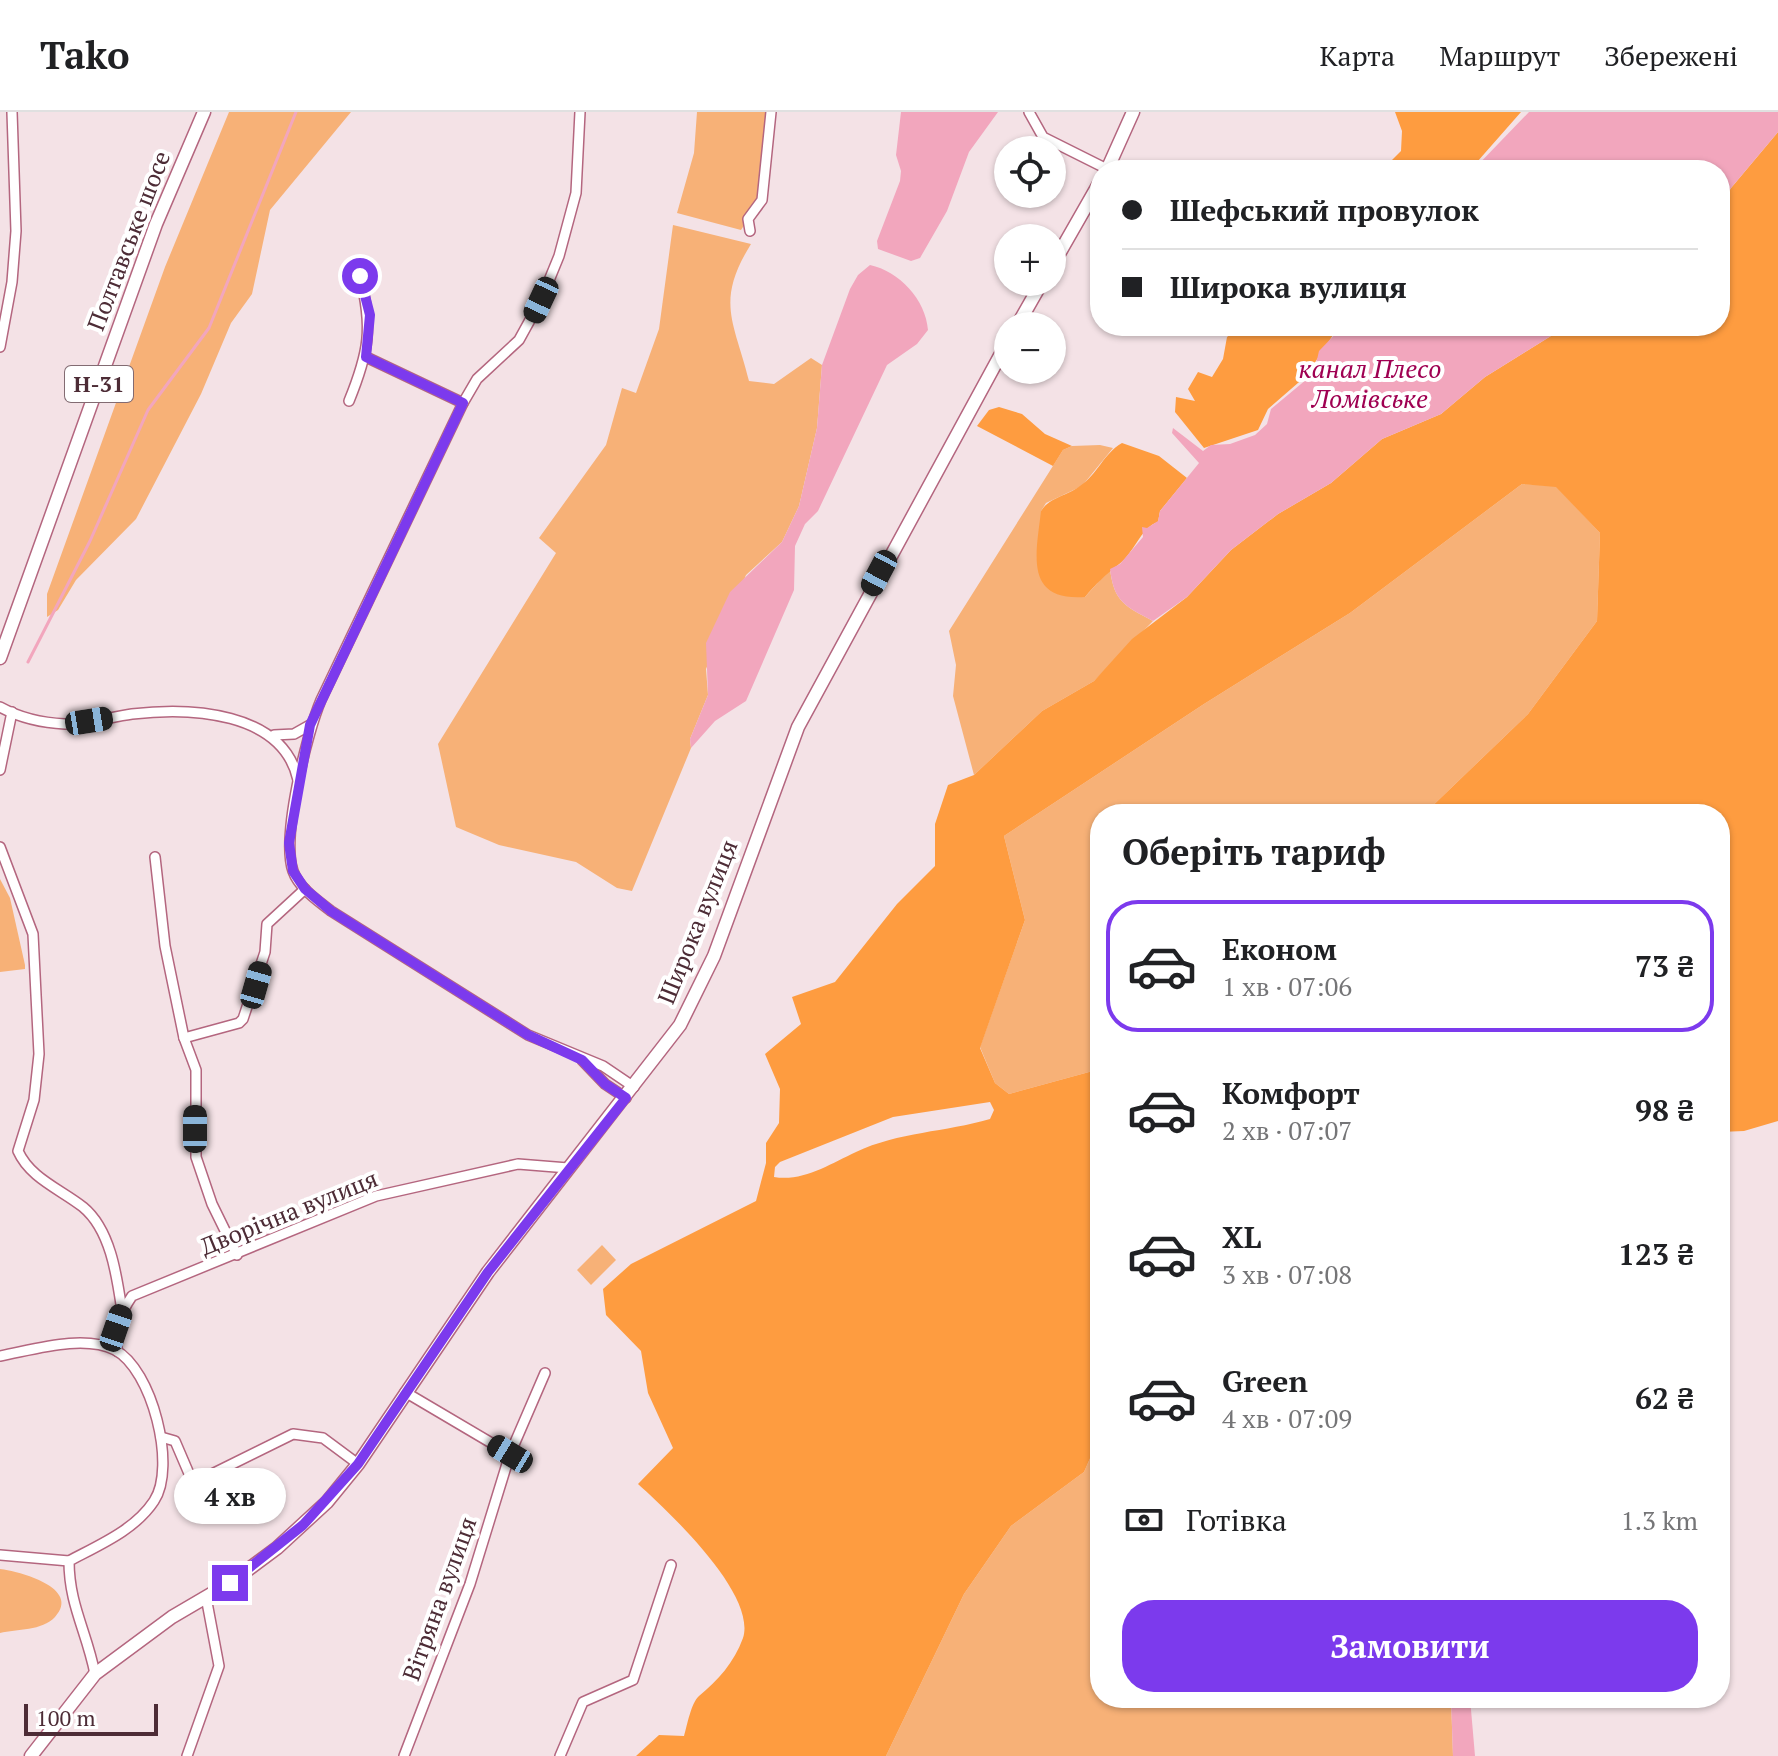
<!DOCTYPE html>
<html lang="uk">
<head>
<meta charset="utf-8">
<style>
  :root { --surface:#fff; --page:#f6f6f6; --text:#202124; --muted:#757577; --line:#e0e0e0; --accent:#7c3aed }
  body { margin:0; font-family:"PT Serif",serif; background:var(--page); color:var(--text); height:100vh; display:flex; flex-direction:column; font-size:30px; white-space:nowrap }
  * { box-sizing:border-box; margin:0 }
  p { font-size:26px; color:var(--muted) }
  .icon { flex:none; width:44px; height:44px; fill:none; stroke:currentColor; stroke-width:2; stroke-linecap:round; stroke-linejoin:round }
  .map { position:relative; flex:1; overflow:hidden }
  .panel { position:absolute; left:1090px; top:692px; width:640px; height:904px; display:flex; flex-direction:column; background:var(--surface); border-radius:32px; box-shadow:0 2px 6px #0004 }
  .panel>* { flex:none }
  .banner { position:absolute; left:1090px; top:48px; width:640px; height:176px; border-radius:32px; box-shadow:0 2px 6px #0004; display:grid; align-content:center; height:176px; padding:0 32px; background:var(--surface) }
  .buttons { position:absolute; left:994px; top:24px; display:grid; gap:16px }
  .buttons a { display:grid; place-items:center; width:72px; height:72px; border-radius:50%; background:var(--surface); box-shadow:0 2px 6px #0004; font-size:40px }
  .scale { position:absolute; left:24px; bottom:20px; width:134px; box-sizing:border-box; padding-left:8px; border:4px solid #4d2c36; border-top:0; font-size:22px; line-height:28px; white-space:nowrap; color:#4d2c36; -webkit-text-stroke:6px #fff; paint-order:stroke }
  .end { position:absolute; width:36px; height:36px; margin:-18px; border:10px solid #7c3aed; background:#fff; box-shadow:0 0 0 4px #fff }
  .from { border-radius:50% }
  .bubble { position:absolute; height:56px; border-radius:28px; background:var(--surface); box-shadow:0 2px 6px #0004; font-size:26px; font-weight:600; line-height:56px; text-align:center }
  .car { position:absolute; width:24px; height:48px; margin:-24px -12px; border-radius:10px; box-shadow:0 0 6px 2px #0007; background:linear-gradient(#222 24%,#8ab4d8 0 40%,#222 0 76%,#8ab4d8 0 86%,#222 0) }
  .banner b { display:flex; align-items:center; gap:28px; height:76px; font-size:30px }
  .banner b+b { border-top:2px solid var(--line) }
  .banner i { width:20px; height:20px; background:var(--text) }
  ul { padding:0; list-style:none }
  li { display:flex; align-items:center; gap:24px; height:132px; margin:0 16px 12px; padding:0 16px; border:4px solid transparent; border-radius:32px }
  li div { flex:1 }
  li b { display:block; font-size:30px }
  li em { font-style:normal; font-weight:600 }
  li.on { border-color:var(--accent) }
  li>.icon { width:72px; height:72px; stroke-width:1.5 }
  h2 { padding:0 32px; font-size:36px; line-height:96px }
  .pay { display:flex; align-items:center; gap:20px; height:88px; padding:0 32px; font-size:30px }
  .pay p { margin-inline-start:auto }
  .action { display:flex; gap:16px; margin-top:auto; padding:16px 32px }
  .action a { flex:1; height:92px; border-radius:32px; background:var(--accent); color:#fff; font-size:32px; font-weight:600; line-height:92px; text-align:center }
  header { display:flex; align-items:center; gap:48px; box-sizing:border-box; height:112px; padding:0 40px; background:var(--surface); border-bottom:2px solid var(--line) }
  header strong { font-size:38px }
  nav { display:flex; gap:44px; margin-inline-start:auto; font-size:28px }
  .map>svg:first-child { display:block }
  .green { fill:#f7b177 }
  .forest { fill:#fe9c40; fill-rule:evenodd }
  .water { fill:#f2a6bd }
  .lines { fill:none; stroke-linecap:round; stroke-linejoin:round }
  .stream { stroke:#f2a6bd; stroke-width:3 }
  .minor-casing { stroke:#b4667f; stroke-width:12 }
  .major-casing { stroke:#b4667f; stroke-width:15 }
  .minor { stroke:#fff; stroke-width:9 }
  .major { stroke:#fff; stroke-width:12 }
  .route { stroke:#7c3aed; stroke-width:10 }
  .labels { text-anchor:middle; stroke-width:8; stroke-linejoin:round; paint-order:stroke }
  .shield { fill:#fff; stroke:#826b72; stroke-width:2 }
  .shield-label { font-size:22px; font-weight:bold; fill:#4d2c36 }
  .street-label { font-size:24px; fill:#4d2c36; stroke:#fff }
  .water-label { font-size:26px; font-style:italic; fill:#9f0052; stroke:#fff }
</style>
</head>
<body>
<header>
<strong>Tako</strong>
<nav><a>Карта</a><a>Маршрут</a><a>Збережені</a></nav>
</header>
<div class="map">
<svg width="1778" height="1644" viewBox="0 0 1778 1644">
  <rect width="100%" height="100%" fill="#f4e2e6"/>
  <g class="green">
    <path d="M229,0H351L270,98L252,182L231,211L201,282L136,407L76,468L58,498L47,505V482L165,155Z"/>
    <path d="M697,0H769L760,89L741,118L677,101L694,41Z"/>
    <path d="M673,113L751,132C715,190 734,209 749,269L774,272L811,246L822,253L817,316L799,394L782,430L746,463L706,557L708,583L690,627L691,636L632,779L617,776L576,750L499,733L456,715L438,632L556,441L539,426L606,333L622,276L636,281L659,217Z"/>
    <path d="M1100,333L1113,336L1082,374L1046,391L1041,399L1085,485L1110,457C1114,490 1125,494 1153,509L1094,569L1042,599L974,663L953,584L956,553L949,519L1063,338L1072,334Z"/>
    <path d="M1522,372L1556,374L1600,421L1597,509L1528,602L1424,702H1100V957L1009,982L995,971L980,935L1025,808L1004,724L1204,592L1350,501Z"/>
    <path d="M0,767L10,786L25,853V857L0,860Z"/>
    <path d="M602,1133L616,1148L591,1173L577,1158Z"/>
    <path d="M1100,1324V1586H1451L1453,1644H886L964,1482L1011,1414L1084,1360Z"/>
    <path d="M0,1457C19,1459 82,1476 55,1505C42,1519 17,1517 0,1521Z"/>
  </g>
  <g class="forest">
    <path d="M1395,0H1521L1470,58H1382L1401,39L1402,19Z"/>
    <path d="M1778,20V1009L1744,1019L1720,1020V702H1424L1528,602L1597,509L1600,421L1556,375L1522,372L1350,501L1204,592L1004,724L1025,808L980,936L995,971L1009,982L1100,957V1324L1084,1360L1011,1414L964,1482L886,1644H636L659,1623L684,1624C687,1614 691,1591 699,1584C718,1568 734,1551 743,1526C757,1482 668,1399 638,1372L673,1336L648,1281L641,1239L606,1203L603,1177L631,1152L756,1089L766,1051V1031L779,1011L780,977L765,942L801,912L792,885L835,870L897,792L935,754V712L948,673L974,663L1042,599L1094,569L1132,527L1187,485L1231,438L1278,402L1331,371L1382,327L1441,302L1485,265L1567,214H1720V94L1731,76ZM990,990L994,998L990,1007C946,1020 898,1020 856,1040C830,1052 803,1070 774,1065L775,1055L780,1050L893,1005Z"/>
    <path d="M1241,214H1339L1306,264L1268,297L1258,318L1204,336L1175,300L1176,285L1195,289L1188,277L1198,260L1212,265L1223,247L1227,225Z"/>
    <path d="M999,295L1022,302L1045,322L1072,334L1063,338L1053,354L977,314L989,298Z"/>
    <path d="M1122,331L1159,344L1187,366L1160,399L1158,410C1140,416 1134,442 1118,453C1105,463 1096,472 1085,485C1024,489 1036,443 1041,399C1050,385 1067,384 1080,374C1097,363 1104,341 1122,331Z"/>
  </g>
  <g class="water">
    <path d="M901,0H998L969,40L947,99L920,146L911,149L878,137L877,129L900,69L901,59L896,43Z"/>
    <path d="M1529,0H1778V20L1731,76L1720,94V58H1473Z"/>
    <path d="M870,153C899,159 926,188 928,218L917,232L887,253L818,399L805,412L795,434L794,478L746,589L715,609L691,636L690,627L708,583L706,531L730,480L782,430L799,394L817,316L822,253L850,177L858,163Z"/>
    <path d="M1343,214H1567L1485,265L1441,302L1382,327L1331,371L1278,402L1231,438L1187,485L1153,509C1125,494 1114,490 1110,457L1120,452L1143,425L1142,415L1147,416L1158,409L1160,399L1199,351L1172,321L1173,316L1203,339L1211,333L1230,332L1255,323L1267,312L1271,297L1307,267L1316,252L1319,239Z"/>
    <path d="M1451,1586H1470L1475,1644H1453Z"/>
  </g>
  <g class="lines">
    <path class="stream" d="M28,550L90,429L148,298L209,216L296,0"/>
    <g class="minor-casing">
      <g id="minor">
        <path d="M580,0L576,81L559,144L541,188L519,228L477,267L463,291L321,588C307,621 281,725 293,759C299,776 317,788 331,799L528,923L603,954L634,975"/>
        <path d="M1029,0L1043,25L1107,57"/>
        <path d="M750,119L748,107L762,88L771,0"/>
        <path d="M0,235L12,170L16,119L12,0"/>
        <path d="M366,245L463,291"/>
        <path d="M349,289C369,240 373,216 360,164"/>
        <path d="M0,595C20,606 42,611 65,612C86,613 110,605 132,602C189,595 283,599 298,668"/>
        <path d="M274,623L294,622L310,613"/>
        <path d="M0,658L12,600"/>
        <path d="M0,735L33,822L36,883L39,942L34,988L18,1039C30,1066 60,1077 83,1095C111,1118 117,1165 122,1199"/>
        <path d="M155,745L165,834L184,926L196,958V1045L212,1092L237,1143"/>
        <path d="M184,926L239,911L243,907L265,840L267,812L305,777"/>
        <path d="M582,948L605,972L626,986"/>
        <path d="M117,1239C116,1216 119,1203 132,1184L376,1084L518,1052L568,1056"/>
        <path d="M0,1244C33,1238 83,1222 115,1238C152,1257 177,1355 154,1389C135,1418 99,1433 69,1449C69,1493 87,1520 95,1562"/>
        <path d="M405,1280L510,1342"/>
        <path d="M161,1325L175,1329L190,1364L204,1366L293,1322L323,1326L358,1352"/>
        <path d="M0,1443L69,1449"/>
        <path d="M187,1644L219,1554L206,1485"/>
        <path d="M404,1644L470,1472L510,1342L545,1261"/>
        <path d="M560,1644L583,1590L633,1568L671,1453"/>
      </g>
    </g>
    <g class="major-casing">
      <g id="major">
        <path d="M1107,58L1133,0"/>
        <path d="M1052,154L1100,70"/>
        <path d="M1017,214L1042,170"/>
        <path d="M0,546L156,112L204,0"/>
        <path d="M31,1644L95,1562L172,1505L230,1471L277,1436L327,1390L358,1352L488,1160L680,913L714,844L798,615L1008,229"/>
      </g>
    </g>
    <use href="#minor" class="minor"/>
    <use href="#major" class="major"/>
  </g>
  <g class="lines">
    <path class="route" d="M230,1471L303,1413L358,1352L488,1160L626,986L605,972L582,948L528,923L331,799L305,777L293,759L289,731L310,613L463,291L366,245L370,203L360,164"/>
  </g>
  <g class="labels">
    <rect class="shield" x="65" y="254" width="68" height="36" rx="6"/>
    <g class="shield-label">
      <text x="99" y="280">Н-31</text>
    </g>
    <g class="street-label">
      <text transform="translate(129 129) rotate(-69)" y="8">Полтавське шосе</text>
      <text transform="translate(698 810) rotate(-68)" y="8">Широка вулиця</text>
      <text transform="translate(289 1101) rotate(-22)" y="8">Дворічна вулиця</text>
      <text transform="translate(440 1487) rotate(-70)" y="8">Вітряна вулиця</text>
    </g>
    <g class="water-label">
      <text x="1370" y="266">канал Плесо<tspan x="1370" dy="30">Ломівське</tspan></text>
    </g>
  </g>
</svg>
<div class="buttons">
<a><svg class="icon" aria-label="locate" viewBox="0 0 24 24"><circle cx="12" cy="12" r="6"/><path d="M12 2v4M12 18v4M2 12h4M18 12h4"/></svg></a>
<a>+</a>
<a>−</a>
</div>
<div class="scale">100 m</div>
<i class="end from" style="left:360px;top:164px"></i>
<i class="end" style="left:230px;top:1471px"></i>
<div class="bubble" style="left:174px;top:1356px;width:112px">4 хв</div>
<i class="car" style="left:541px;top:188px;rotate:205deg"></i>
<i class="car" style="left:879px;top:461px;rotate:208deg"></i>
<i class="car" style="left:89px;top:609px;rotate:81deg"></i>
<i class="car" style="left:256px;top:873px;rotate:16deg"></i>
<i class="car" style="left:195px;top:1017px;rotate:0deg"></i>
<i class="car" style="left:116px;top:1216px;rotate:19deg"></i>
<i class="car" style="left:510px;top:1342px;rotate:301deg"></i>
<div class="banner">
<b><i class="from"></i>Шефський провулок</b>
<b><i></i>Широка вулиця</b>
</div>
<section class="panel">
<h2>Оберіть тариф</h2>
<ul>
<li class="on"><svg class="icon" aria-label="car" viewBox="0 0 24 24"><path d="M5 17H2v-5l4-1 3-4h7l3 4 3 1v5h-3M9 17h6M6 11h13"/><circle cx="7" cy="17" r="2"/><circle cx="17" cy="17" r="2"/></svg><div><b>Економ</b><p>1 хв · 07:06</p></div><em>73 ₴</em></li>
<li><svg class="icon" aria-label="car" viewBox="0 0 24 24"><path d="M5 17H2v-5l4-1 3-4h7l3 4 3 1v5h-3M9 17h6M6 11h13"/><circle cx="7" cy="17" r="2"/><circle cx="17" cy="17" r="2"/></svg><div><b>Комфорт</b><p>2 хв · 07:07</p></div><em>98 ₴</em></li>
<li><svg class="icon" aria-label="car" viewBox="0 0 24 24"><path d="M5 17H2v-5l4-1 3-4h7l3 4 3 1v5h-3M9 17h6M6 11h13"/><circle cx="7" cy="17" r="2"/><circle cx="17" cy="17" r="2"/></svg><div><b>XL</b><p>3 хв · 07:08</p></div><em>123 ₴</em></li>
<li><svg class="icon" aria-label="car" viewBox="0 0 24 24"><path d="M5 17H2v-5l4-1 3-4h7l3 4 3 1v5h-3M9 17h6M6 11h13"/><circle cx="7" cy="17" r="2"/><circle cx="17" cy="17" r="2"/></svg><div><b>Green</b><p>4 хв · 07:09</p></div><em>62 ₴</em></li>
</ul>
<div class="pay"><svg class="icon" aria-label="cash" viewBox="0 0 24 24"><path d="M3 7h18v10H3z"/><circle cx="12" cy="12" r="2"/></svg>Готівка<p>1.3 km</p></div>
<div class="action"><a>Замовити</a></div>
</section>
</div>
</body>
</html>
